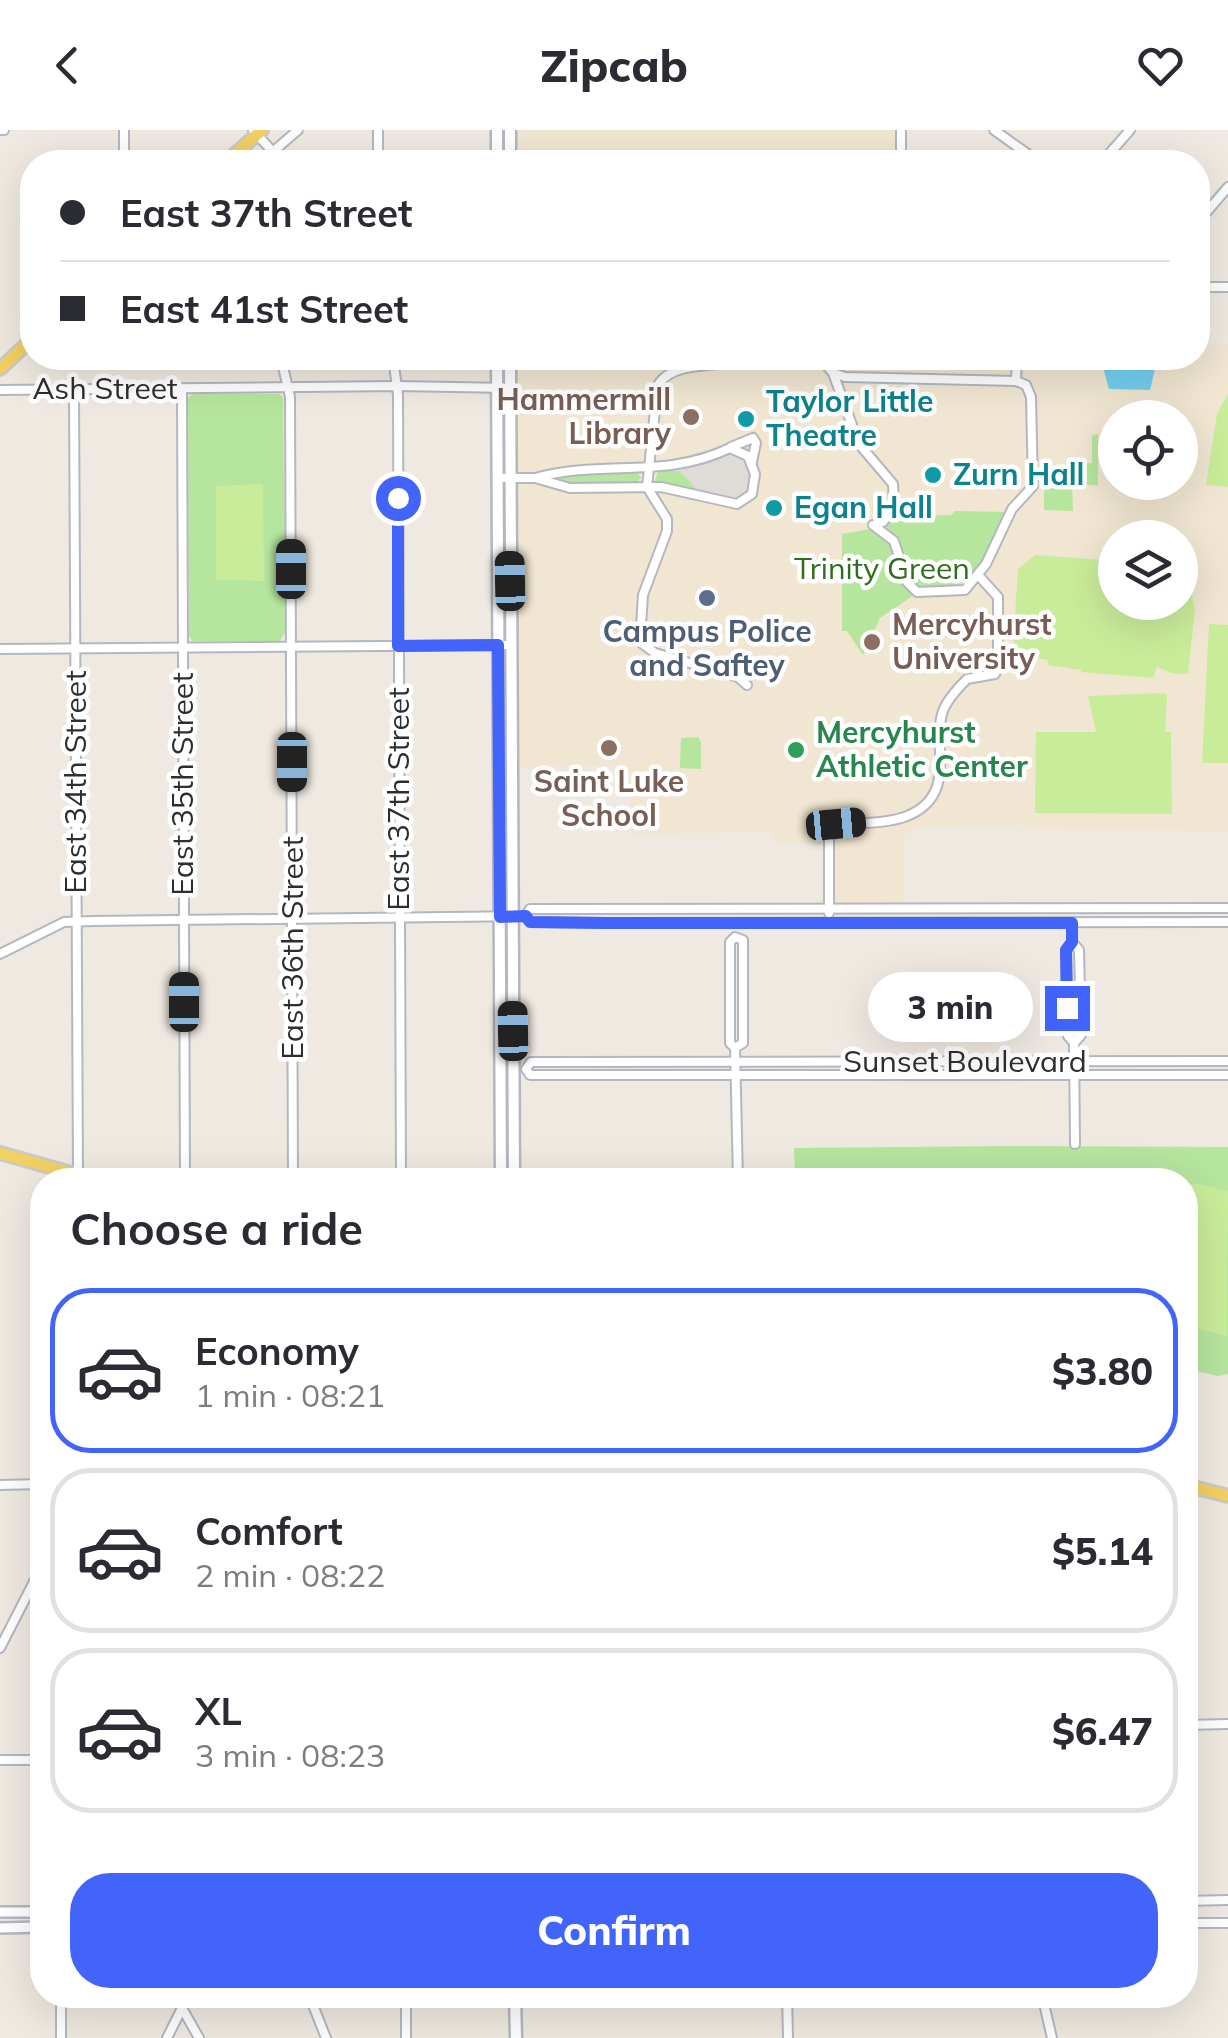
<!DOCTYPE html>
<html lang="en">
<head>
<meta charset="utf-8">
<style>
  :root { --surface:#fff; --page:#f2f2f3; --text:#2b2b33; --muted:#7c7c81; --line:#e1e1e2; --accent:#4264fb }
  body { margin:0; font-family:Mulish,sans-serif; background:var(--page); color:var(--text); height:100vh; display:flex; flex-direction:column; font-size:38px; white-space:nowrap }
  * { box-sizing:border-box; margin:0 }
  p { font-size:32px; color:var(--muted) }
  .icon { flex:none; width:55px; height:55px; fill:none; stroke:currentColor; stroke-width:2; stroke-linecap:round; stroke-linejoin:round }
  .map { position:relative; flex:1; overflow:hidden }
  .drawer { position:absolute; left:30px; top:1038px; width:1168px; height:840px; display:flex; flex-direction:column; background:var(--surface); border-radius:40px; box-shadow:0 10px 40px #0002 }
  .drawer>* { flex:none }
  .guide { position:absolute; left:20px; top:20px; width:1190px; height:220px; border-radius:40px; box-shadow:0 10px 40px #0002; display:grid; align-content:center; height:220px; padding:0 40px; background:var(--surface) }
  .controls { position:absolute; left:1098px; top:270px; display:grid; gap:20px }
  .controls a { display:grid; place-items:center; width:100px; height:100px; border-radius:50%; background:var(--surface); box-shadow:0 10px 40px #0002; font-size:50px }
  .end { position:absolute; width:45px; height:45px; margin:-22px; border:12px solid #4264fb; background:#fff; box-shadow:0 0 0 5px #fff }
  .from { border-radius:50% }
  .bubble { position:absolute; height:70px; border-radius:35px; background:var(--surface); box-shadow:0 10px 40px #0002; font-size:32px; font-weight:800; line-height:70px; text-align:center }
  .car { position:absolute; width:30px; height:60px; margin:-30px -15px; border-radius:12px; box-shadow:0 0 8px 2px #0007; background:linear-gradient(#222 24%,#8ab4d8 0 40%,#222 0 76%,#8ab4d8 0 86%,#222 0) }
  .guide b { display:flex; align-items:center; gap:35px; height:95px; font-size:38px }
  .guide b+b { border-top:2px solid var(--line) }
  .guide i { width:25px; height:25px; background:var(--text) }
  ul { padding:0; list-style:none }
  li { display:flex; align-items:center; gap:30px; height:165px; margin:0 20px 15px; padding:0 20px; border:5px solid var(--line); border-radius:40px }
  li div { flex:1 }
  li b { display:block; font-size:38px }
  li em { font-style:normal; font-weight:800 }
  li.on { border-color:var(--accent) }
  li>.icon { width:90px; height:90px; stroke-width:1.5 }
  h2 { padding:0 40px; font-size:45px; line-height:120px }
  .action { display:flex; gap:20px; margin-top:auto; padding:20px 40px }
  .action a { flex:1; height:115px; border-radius:40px; background:var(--accent); color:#fff; font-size:40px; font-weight:800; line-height:115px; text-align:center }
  header { display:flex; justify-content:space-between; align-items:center; height:130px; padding:0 40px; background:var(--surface); font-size:45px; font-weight:800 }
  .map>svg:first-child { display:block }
  .education { fill:#f0e6d1; fill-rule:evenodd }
  .green { fill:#b6e59e }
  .pitch { fill:#c9ec9a }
  .plaza { fill:#dfdcd8 }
  .water { fill:#75cff0 }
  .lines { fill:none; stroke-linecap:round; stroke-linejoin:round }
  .minor-casing { stroke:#b4b7c1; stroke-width:12 }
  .tertiary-casing { stroke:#b4b7c1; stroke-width:14 }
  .secondary-casing { stroke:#b4b7c1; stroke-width:15 }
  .primary-casing { stroke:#c9c9c9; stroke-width:16 }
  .minor { stroke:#fff; stroke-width:8 }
  .tertiary { stroke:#fff; stroke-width:9 }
  .secondary { stroke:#fff; stroke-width:10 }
  .primary { stroke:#f2d163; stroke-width:11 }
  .route { stroke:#4264fb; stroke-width:12 }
  .education-dot { fill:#8d6e63; stroke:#fff; stroke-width:4 }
  .culture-dot { fill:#0f9aa8; stroke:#fff; stroke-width:4 }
  .service-dot { fill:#5c6f8a; stroke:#fff; stroke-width:4 }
  .leisure-dot { fill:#2e9e5b; stroke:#fff; stroke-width:4 }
  .labels { text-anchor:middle; stroke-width:9; stroke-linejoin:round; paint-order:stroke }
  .street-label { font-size:30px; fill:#2e2e2e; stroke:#fff }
  .education-label { font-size:30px; font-weight:bold; fill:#785e54; stroke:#fff; text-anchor:end }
  .culture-label { font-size:30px; font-weight:bold; fill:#0d838f; stroke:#fff; text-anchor:start }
  .park-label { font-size:30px; fill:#2c6e1b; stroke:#fff }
  .service-label { font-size:30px; font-weight:bold; fill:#4e5e75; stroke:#fff }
  .leisure-label { font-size:30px; font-weight:bold; fill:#27864d; stroke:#fff; text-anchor:start }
</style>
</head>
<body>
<header><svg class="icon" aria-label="back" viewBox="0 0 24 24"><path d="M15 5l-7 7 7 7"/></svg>Zipcab<svg class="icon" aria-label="heart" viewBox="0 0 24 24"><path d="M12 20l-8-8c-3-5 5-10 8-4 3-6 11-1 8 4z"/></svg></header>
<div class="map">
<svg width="1228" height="1908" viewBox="0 0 1228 1908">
  <rect width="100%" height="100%" fill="#efe9e1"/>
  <g class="education">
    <rect x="515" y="0" width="380" height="32"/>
    <path d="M1198,215H1228V701L1030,699L1029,695L912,697V703H904V776H811L823,767V715L774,712L772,702L631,704L630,636L517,637L515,228H1198ZM1115,288H1180V352H1115ZM1115,408H1180V472H1115Z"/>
  </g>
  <g class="green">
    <path d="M193,264H279L283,267L286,501L280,511H192L189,506L188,268Z"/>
    <path d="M1098,304V355H1087L1084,334L1092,333V305Z"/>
    <path d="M678,339L700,362L655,351L658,342Z"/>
    <path d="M636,341L641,348L635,354L570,355L561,349L565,343Z"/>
    <path d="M1072,357L1073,381L1044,380V358Z"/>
    <path d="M897,381L915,386L951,385L955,381L1007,382C989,428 977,466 920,457L911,467L880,488L863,525L847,501H842V404L883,397Z"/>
    <path d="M698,607L701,612V639L680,638L681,608Z"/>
    <path d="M1012,1016L1228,1017V1244L1218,1246L1185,1238V1050H795L794,1018Z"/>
  </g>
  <g class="pitch">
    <path d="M1228,264V357L1206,355L1217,284Z"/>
    <path d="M263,354L264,451L216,450V356Z"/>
    <path d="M1035,425L1115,431V472H1180V439L1188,440C1197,453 1189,464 1195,478L1188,544L1171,543L1157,537L1153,548L1081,542V540L1048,535V530L1036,528V524H1025V520L1013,515L1018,439Z"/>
    <path d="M1209,494L1228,495V633H1202Z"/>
    <path d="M1163,563L1167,565L1165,602H1171L1172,684L1035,683L1036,602H1096L1088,566Z"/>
    <path d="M1198,1054L1228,1061L1227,1206L1185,1196V1055Z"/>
  </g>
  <path class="plaza" d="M755,304L759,310V359L747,374L722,376L661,354L699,362L680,341H662L661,335L710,325Z"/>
  <path class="water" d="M1106,228H1154L1156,235L1150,260L1109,259L1104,241Z"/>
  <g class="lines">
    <g class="minor-casing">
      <g id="minor">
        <path d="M0,0H4"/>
        <path d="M124,0V32"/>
        <path d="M253,0L273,22"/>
        <path d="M378,0V32"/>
        <path d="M994,0L1039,32"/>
        <path d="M261,32L298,0"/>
        <path d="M901,32V0"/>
        <path d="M1102,32L1130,0"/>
        <path d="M1198,92L1228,57"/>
        <path d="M1198,157H1228"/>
        <path d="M281,228L290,267L293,1050"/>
        <path d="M393,228L398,265L401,1050"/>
        <path d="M820,228L833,243L845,247L1016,251L1026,255L1031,267L1033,356L1012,379L986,434L965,460L917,462L907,452L894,411L873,395L883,392L894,377L893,354L859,314L833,243"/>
        <path d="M1016,251L1017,228"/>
        <path d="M658,255C673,228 731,238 760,228"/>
        <path d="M182,259L185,1050"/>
        <path d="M0,260L397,256L510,258"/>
        <path d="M74,260L78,1045"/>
        <path d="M657,261L647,357L667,389V401L643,465L640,512L655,523L738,547L747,555"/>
        <path d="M731,317L753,308L756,313L752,332"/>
        <path d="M498,348H535L570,358L661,357L737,374L752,364L755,344L748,326L730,318C663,350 603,329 535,348"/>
        <path d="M0,519L511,515"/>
        <path d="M829,783V695C854,692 884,695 907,686C959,665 931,615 943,581C947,570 959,557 967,549L995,544L998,537V467L978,445"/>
        <path d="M525,786L530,779L1228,778"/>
        <path d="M1072,812L1079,820L1081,905L1074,913L1068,906L1066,820Z"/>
        <path d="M0,824L64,792L93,791L525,786L530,792L605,793L1228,792"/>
        <path d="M1074,913L1075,1014"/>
        <path d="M735,918L743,913V810L735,807L730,812V913L735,918L738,1050"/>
        <path d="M1228,931L531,932L526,939L530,945H1228"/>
        <path d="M0,1355L42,1354"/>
        <path d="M0,1518L42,1436"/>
        <path d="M1185,1595L1228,1594"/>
        <path d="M0,1630H42"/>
        <path d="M1185,1771L1228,1770"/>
        <path d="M1185,1793H1228"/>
        <path d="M61,1865V1908"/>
        <path d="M183,1865L182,1878L199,1908"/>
        <path d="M309,1865L326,1908"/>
        <path d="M787,1865L788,1908"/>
        <path d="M1042,1865L1052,1908"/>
        <path d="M167,1908L182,1878"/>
        <path d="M406,1908V1865"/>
      </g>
    </g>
    <g class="tertiary-casing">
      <g id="tertiary">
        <path d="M0,1782H42"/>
        <path d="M0,1798L42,1797"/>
      </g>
    </g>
    <g class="secondary-casing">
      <g id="secondary">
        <path d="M497,0V32"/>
        <path d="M510,0V32"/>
        <path d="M497,228L501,1050"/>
        <path d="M510,228L514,1050"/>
        <path d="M515,1865L516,1908"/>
      </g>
    </g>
    <g class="primary-casing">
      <g id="primary">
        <path d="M226,32L262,0"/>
        <path d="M0,239L32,209"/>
        <path d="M0,1023L96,1050"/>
        <path d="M1185,1355L1228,1366"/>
      </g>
    </g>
    <use href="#minor" class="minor"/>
    <use href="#tertiary" class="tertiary"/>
    <use href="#secondary" class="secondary"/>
    <use href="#primary" class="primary"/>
  </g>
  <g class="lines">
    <path class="route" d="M398,368V516L498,515L500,787L526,786L530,792L605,793H1072V812L1066,820L1067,878"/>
  </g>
  <g class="education-dot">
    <circle cx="691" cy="287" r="10"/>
    <circle cx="872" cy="512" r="10"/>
    <circle cx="609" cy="618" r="10"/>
  </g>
  <g class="culture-dot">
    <circle cx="746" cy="289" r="10"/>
    <circle cx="933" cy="345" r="10"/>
    <circle cx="774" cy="378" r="10"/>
  </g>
  <circle class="service-dot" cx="707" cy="468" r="10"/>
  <circle class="leisure-dot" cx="796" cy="620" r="10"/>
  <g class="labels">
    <g class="street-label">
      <text x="105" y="269">Ash Street</text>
      <text transform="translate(76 652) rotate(-90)" y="10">East 34th Street</text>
      <text transform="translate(183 654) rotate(-90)" y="10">East 35th Street</text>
      <text transform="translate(399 669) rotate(-90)" y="10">East 37th Street</text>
      <text transform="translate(293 818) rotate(-90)" y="10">East 36th Street</text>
      <text x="965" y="942">Sunset Boulevard</text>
    </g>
    <g class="education-label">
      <text x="671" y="280">Hammermill<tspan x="671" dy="34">Library</tspan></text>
      <text x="892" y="505" text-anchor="start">Mercyhurst<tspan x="892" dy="34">University</tspan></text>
      <text x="609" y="662" text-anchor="middle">Saint Luke<tspan x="609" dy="34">School</tspan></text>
    </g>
    <g class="culture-label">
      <text x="766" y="282">Taylor Little<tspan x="766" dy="34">Theatre</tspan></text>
      <text x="953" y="355">Zurn Hall</text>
      <text x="794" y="388">Egan Hall</text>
    </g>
    <g class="park-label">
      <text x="882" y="449">Trinity Green</text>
    </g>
    <g class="service-label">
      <text x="707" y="512">Campus Police<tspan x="707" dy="34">and Saftey</tspan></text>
    </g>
    <g class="leisure-label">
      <text x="816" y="613">Mercyhurst<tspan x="816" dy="34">Athletic Center</tspan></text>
    </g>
  </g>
</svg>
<div class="controls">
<a><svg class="icon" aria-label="locate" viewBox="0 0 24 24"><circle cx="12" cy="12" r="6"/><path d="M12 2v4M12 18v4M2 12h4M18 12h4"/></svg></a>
<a><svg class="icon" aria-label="layers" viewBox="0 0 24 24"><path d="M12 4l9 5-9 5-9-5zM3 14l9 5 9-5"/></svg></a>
</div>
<i class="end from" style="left:398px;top:368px"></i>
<i class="end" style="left:1067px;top:878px"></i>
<div class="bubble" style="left:868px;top:842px;width:165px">3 min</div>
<i class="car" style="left:291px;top:439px;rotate:0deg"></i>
<i class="car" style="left:510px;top:451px;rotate:359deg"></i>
<i class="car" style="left:292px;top:632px;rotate:180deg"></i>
<i class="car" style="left:836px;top:694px;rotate:85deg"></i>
<i class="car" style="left:184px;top:872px;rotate:0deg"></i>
<i class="car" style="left:513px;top:901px;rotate:359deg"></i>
<div class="guide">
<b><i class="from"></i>East 37th Street</b>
<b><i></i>East 41st Street</b>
</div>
<section class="drawer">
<h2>Choose a ride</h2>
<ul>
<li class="on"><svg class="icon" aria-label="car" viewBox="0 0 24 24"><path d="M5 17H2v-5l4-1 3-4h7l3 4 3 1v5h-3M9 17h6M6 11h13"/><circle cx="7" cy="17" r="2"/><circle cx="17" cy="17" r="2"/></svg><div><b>Economy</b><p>1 min · 08:21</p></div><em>$3.80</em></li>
<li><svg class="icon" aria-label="car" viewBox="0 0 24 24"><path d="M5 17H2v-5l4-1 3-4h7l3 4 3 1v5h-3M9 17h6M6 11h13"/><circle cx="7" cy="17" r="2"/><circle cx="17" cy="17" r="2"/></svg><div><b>Comfort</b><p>2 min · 08:22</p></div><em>$5.14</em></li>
<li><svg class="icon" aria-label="car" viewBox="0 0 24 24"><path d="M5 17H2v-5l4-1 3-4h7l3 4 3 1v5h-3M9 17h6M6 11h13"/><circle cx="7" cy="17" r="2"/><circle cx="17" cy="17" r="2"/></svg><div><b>XL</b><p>3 min · 08:23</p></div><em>$6.47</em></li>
</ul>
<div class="action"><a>Confirm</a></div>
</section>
</div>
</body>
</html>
